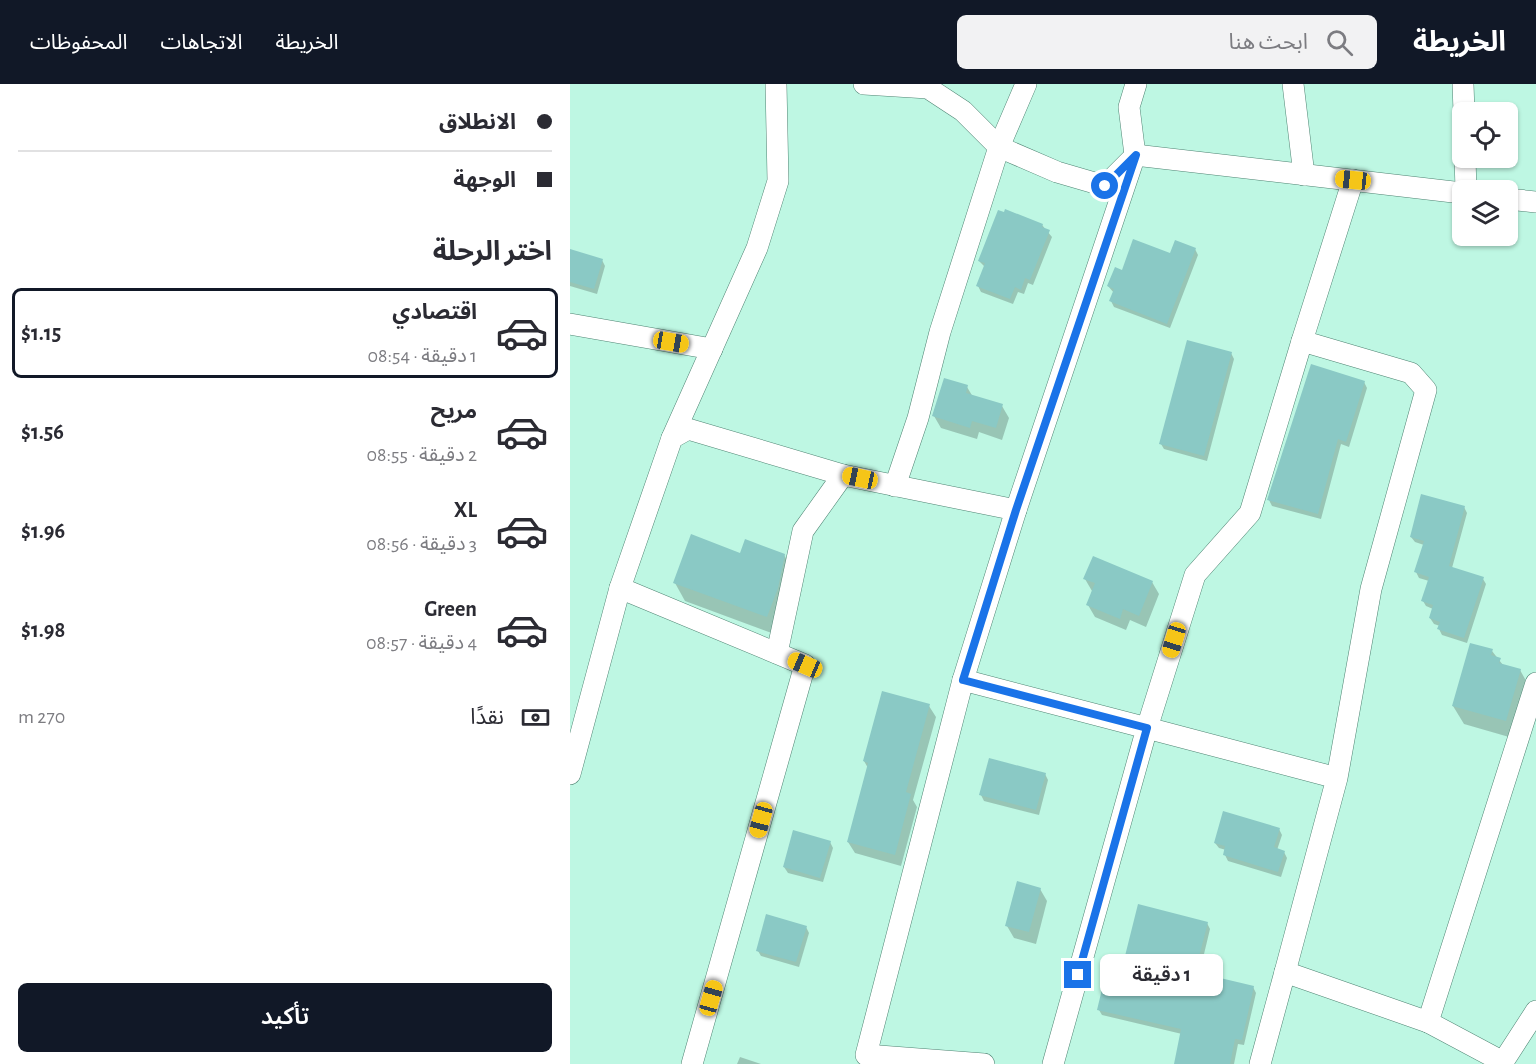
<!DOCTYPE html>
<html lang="ar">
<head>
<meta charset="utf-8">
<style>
  :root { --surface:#fff; --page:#f2f2f3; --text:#2b2b33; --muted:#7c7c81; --line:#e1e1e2; --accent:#111827 }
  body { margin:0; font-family:"Alegreya Sans","Noto Sans Arabic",sans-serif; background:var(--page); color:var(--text); direction:rtl; height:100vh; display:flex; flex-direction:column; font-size:22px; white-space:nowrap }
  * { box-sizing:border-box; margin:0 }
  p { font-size:20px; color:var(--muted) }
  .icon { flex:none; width:33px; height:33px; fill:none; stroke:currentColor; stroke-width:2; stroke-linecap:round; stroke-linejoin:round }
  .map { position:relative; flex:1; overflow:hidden; direction:ltr }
  .side { display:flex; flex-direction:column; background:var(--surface); width:570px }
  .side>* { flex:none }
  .top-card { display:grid; align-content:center; height:132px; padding:0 18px; background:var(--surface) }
  .fabs { position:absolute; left:882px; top:18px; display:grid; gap:12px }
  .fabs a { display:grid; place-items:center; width:66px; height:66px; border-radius:9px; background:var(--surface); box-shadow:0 2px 4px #0004; font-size:30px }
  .end { position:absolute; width:27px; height:27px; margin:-14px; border:8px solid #1a73e8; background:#fff; box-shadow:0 0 0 3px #fff }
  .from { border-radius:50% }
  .bubble { position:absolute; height:42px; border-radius:9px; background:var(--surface); box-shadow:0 2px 4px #0004; font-size:20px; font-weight:600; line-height:42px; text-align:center; direction:rtl }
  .car { position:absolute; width:18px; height:36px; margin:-18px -9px; border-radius:8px; box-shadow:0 0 4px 2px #0007; background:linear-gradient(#f5c518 24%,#345 0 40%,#f5c518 0 76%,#345 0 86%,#f5c518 0) }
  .top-card b { display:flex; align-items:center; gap:21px; height:57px; font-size:22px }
  .top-card b+b { border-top:2px solid var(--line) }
  .top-card i { width:15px; height:15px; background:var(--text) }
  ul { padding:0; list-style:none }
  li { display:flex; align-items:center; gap:18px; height:90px; margin:0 12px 9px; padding:0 6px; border:3px solid transparent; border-radius:9px }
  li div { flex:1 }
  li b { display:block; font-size:22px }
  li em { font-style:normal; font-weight:600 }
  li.active { border-color:var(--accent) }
  li>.icon { width:54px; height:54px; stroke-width:1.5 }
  h2 { padding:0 18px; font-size:27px; line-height:72px }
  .pay { display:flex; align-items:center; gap:15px; height:66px; padding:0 18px; font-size:22px }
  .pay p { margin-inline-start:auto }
  .cta { display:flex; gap:12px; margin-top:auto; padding:12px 18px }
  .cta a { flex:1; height:69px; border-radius:9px; background:var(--accent); color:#fff; font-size:24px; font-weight:600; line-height:69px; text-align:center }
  header { display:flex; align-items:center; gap:36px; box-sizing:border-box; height:84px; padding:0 30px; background:var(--accent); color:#fff }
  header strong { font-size:28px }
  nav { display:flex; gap:33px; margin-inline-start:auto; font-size:21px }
  .search { width:420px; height:54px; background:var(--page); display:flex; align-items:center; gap:15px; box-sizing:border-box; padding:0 21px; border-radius:9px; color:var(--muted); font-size:22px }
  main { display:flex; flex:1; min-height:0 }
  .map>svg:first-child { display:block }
  .shadow { fill:#0003 }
  .building { fill:#8ac9c5 }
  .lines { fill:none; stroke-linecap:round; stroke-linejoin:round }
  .street-casing { stroke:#4f8473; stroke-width:22 }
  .street { stroke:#fff; stroke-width:21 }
  .route { stroke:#1a73e8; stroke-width:8 }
</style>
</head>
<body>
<header>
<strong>الخريطة</strong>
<div class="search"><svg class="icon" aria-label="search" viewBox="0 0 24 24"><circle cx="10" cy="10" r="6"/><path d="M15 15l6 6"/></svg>ابحث هنا</div>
<nav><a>الخريطة</a><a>الاتجاهات</a><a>المحفوظات</a></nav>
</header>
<main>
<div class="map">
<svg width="966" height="980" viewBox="0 0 966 980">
  <rect width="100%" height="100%" fill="#bef7e3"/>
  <g class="shadow">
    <path d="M472,141L482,153L463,201L458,199L454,210L448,208L443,220L411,208L408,202L415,183L409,177Z"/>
    <path d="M625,165L628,171L600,244L544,223L541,217L544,209L538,202L553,188Z"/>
    <path d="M0,167L32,176L35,182L27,210L0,202Z"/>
    <path d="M661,269L664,275L637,377L594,365L591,360Z"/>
    <path d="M794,298L797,304L779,363L771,360L751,435L702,422L699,416Z"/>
    <path d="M397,303L403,313L432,322L439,334L432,356L409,348L407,355L371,344L364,332Z"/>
    <path d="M894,423L897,429L882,484L913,495L916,500L897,559L872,551L869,545L870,542L864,540L860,534L863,525L856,522L853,517L859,497L849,494L846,488L854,461L845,458L841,453Z"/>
    <path d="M171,471H214L225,489L207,551L115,517L105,499Z"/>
    <path d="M515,495L582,498L589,510L576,543L560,536L556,546L525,533L518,521L522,507Z"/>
    <path d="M922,567L933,581L950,586L960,604L946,655L894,640L883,622Z"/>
    <path d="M359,622L366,633L343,716L347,723L331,782L285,769L278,758L298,684L294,677Z"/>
    <path d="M475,690L478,696L469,731L414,717L411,711Z"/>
    <path d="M709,745L712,751L707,766L714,768L717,774L711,793L658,777L655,771L656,766L649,764L645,759Z"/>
    <path d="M260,758L263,764L253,798L218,789L214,783Z"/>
    <path d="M470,805L477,817L466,860L444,854L437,842Z"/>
    <path d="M637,839L640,845L629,891L683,903L686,909L674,961L668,960L664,980H606L612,950L532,931L529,926L554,882Z"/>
    <path d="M236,843L239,849L229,883L191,872L188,867Z"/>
    <path d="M170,973L191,980H167Z"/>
  </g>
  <g class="building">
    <path d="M435,125L473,140L472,143L480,146L460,196L455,194L451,206L445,203L440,215L406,202L415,179L408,177L428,126L434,128Z"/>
    <path d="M563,155L600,169L605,156L626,164L597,240L539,217L544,205L537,202L545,183L552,186Z"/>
    <path d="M0,165L33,175L24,205L0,198Z"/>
    <path d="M617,256L662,268L634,372L589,360Z"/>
    <path d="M741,280L795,297L776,358L768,355L748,430L697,416Z"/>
    <path d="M374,294L398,301L396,309L433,320L426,344L402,337L400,344L362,332Z"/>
    <path d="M851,410L895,422L879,482L914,493L894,554L867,545L870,538L859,534L863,521L851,517L859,493L844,488L854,457L840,453Z"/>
    <path d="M121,450L170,469L175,455L215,470L208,504L197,533L103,499Z"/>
    <path d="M523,472L583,497L569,532L553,525L550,535L516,521L525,499L513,495Z"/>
    <path d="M900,559L923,565L921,571L931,574L929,579L951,585L936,637L882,622Z"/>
    <path d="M312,607L360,620L336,708L341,710L325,771L277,758L298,679L293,677Z"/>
    <path d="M419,674L476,689L466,726L409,711Z"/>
    <path d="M653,727L710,744L704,763L715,767L708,788L653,771L655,762L644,759Z"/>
    <path d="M223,746L261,757L250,794L213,783Z"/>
    <path d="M447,797L471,804L459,848L435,842Z"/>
    <path d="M568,820L638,838L625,888L684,902L672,956L665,955L660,980H604L611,945L527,926L539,876L553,880Z"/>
    <path d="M196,830L237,842L226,878L186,867Z"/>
  </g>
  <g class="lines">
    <g class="street-casing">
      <g id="street">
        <path d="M294,0L358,4L393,27L429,63L370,248L348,334L325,402"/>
        <path d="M456,0L429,63L487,88L535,102L561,76"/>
        <path d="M723,0L734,91"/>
        <path d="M893,0L894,28"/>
        <path d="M565,71L892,109"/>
        <path d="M895,74L896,106"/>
        <path d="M938,115L966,118"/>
        <path d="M0,240L142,265"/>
        <path d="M732,257L783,96"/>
        <path d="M102,354L187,164L208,97L206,0"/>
        <path d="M273,391L446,426"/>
        <path d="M50,504L102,354L118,345L273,391L233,447L207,569"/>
        <path d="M393,596L446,426L565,71L559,23L566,0"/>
        <path d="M966,599L858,938L933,978L966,927"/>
        <path d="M0,690L50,504L235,581L122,980"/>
        <path d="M715,888L767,694L801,505L856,306L841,289L732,257L680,429L625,491L577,644L767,694"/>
        <path d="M414,980L296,971L393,596L577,644L483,980"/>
        <path d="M690,980L715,888L858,938"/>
      </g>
    </g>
    <use href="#street" class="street"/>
  </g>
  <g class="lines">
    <path class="route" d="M508,891L577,644L393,596L446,426L566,71L535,102"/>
  </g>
</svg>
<div class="fabs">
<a><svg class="icon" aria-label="locate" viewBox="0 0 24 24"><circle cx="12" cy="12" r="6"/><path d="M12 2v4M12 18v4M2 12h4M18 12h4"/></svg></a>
<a><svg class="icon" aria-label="layers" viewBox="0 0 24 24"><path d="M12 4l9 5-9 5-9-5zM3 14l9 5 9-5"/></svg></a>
</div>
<i class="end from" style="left:535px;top:102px"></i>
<i class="end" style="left:508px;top:891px"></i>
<div class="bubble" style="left:530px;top:870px;width:123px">1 دقيقة</div>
<i class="car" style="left:783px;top:96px;rotate:276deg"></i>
<i class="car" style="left:101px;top:258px;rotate:100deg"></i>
<i class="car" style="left:290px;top:394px;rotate:282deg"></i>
<i class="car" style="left:604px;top:556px;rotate:197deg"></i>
<i class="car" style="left:235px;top:581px;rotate:293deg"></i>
<i class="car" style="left:191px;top:736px;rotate:195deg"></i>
<i class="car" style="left:141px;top:914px;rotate:16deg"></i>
</div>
<section class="side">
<div class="top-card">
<b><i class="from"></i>الانطلاق</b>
<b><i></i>الوجهة</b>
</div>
<h2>اختر الرحلة</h2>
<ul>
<li class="active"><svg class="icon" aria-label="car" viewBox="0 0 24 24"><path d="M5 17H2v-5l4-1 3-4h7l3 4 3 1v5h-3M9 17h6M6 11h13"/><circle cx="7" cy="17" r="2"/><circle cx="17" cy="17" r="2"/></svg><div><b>اقتصادي</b><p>1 دقيقة · 08:54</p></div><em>$1.15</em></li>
<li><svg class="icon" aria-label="car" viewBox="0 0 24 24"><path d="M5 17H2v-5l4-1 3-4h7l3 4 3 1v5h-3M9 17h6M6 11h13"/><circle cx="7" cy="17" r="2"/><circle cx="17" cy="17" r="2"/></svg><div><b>مريح</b><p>2 دقيقة · 08:55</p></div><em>$1.56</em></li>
<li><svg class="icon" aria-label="car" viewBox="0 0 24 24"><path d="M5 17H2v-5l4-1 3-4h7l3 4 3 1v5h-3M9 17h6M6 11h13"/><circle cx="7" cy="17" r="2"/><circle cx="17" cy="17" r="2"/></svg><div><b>XL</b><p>3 دقيقة · 08:56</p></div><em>$1.96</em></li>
<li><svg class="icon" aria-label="car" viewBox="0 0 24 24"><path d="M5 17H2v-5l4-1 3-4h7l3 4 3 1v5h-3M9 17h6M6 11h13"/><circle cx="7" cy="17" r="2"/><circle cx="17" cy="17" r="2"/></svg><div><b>Green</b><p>4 دقيقة · 08:57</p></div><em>$1.98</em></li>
</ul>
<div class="pay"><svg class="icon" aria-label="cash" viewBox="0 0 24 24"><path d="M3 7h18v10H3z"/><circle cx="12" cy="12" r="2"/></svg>نقدًا<p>270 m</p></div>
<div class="cta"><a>تأكيد</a></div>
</section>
</main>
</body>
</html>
